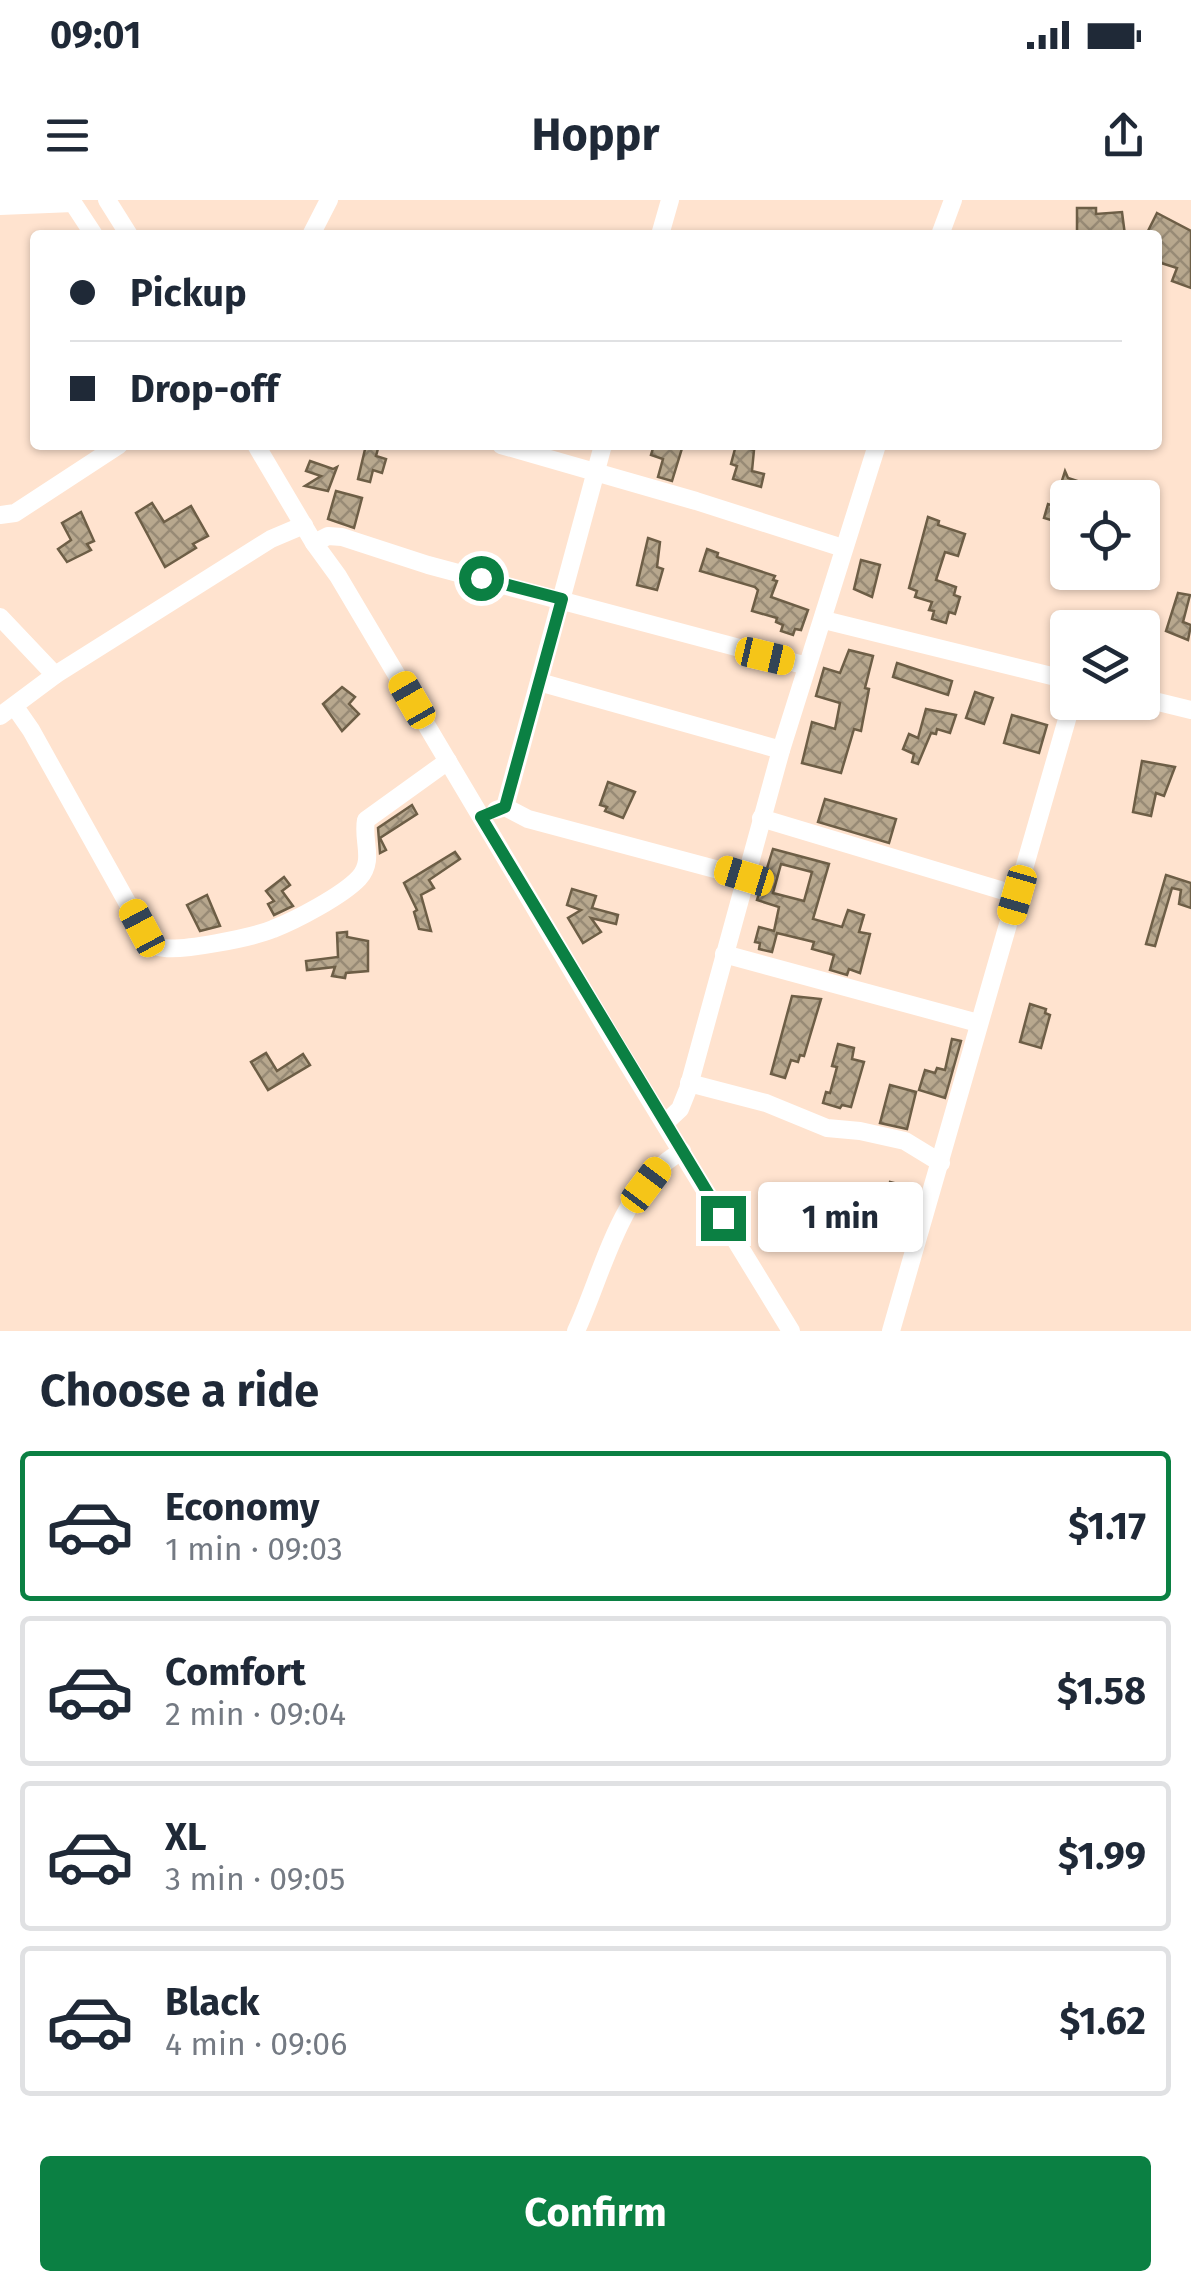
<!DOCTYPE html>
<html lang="en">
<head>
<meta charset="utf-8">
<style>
  :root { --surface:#fff; --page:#f6f6f7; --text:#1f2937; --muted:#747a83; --line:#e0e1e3; --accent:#0b8043 }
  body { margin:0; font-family:"Fira Sans",sans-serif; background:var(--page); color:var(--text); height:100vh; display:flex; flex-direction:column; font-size:38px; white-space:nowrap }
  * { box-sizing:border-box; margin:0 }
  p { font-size:32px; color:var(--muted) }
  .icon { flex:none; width:55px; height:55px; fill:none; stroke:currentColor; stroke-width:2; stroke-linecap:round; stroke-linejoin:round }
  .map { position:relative; height:1131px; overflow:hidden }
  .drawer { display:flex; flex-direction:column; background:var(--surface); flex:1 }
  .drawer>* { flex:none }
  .banner { position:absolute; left:30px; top:30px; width:1132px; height:220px; border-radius:10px; box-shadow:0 2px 8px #0004; display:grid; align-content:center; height:220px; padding:0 40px; background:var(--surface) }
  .controls { position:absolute; left:1050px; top:280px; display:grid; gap:20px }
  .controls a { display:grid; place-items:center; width:110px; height:110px; border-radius:10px; background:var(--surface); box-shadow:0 2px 8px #0004; font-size:50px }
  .end { position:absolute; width:45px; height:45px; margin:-22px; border:12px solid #0b8043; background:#fff; box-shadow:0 0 0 5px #fff }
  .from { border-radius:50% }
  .bubble { position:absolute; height:70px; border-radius:10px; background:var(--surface); box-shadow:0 2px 8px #0004; font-size:32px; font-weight:700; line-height:70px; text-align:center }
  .car { position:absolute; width:30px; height:60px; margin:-30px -15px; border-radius:12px; box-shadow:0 0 8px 2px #0007; background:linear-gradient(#f5c518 24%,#345 0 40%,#f5c518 0 76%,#345 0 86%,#f5c518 0) }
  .banner b { display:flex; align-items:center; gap:35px; height:95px; font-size:38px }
  .banner b+b { border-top:2px solid var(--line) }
  .banner i { width:25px; height:25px; background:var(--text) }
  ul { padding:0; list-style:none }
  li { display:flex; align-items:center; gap:30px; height:150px; margin:0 20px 15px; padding:0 20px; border:5px solid var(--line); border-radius:10px }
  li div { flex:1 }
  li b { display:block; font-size:38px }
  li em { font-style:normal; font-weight:700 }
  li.current { border-color:var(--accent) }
  li>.icon { width:90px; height:90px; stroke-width:1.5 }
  h2 { padding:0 40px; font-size:45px; line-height:120px }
  .action { display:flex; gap:20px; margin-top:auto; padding:20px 40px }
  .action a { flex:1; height:115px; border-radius:10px; background:var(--accent); color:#fff; font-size:40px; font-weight:700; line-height:115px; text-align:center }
  .status { display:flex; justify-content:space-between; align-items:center; height:70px; padding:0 50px; background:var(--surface); direction:ltr }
  .status svg { height:28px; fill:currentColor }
  header { display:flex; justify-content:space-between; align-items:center; height:130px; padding:0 40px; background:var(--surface); font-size:45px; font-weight:700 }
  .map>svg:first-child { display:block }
  .building { fill:url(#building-cross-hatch); stroke:#6d5e46; stroke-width:2.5; fill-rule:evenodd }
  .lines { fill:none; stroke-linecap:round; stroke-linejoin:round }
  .minor { stroke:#fff; stroke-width:18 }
  .route { stroke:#0b8043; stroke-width:12 }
</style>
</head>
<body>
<div class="status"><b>09:01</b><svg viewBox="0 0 49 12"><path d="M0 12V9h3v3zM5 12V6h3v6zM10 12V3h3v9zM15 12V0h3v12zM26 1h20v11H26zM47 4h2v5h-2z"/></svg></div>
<header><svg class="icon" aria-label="menu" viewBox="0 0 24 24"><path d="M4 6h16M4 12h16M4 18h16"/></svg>Hoppr<svg class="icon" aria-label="share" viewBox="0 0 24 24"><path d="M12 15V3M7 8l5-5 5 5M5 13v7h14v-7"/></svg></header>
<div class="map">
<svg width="1191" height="1131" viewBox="0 0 1191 1131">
  <defs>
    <pattern id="building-cross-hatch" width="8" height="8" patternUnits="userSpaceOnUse" patternTransform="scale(2.5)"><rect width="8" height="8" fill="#b8a88e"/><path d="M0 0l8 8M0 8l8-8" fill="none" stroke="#978a75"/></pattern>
  </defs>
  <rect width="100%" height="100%" fill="#ffe3cf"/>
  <g class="building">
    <path d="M1077,8H1096V14L1122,12L1125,35H1077Z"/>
    <path d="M1157,13L1191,31V88L1172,81L1177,68L1158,62V35H1146Z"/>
    <path d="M366,245H379L376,256L386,259L382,273L373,270L370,282L358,279Z"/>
    <path d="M654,245H683L672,281L658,277L663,259L651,255Z"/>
    <path d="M736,245L754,250L752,271L764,274L761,287L733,279L737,266L731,264Z"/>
    <path d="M310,261L333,269L337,267L328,291L305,286L321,276L306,271Z"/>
    <path d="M1065,271L1068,278L1102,289L1100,298L1068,293V325L1044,318L1048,304L1054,306Z"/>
    <path d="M336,291L362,298L354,328L328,319Z"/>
    <path d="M152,303L164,322L191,306L208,336L193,344L196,348L165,367L136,313Z"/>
    <path d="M81,312L94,341L87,344L91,350L67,362L58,349L71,340L62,323Z"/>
    <path d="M928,317L939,321L938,325L965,334L958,356L945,352L936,380L956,387L954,395L960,397L955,414L949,412L946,423L932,419L934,411L929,410L932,402L915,397L917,391L909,388Z"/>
    <path d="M648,338L660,342L657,367L663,369L657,390L637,385Z"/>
    <path d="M707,349L718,353L717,357L775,376L773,380L777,381L771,397L808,410L801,430L795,429L793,435L781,431L783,425L776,422L777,418L752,411L758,390L755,387L700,371Z"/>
    <path d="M861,360L880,365L872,397L854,389Z"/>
    <path d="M1178,393L1190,395L1183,422L1191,425L1188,440L1166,431Z"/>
    <path d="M849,450L873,456L865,488L869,489L861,531L854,529L841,573L802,563L812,522L835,529L840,503L816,496L824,468L840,473Z"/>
    <path d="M897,463L952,481L948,495L893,477Z"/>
    <path d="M342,487L355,497L349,504L359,514L342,531L323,504Z"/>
    <path d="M975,492L993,498L984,524L966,518Z"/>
    <path d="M926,509L956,515L950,533L937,529L936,534L931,533L918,564L912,562L914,554L903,549L909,534L918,538Z"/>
    <path d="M1012,515L1047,525L1039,553L1004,543Z"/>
    <path d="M1142,561L1175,567L1164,596L1156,593L1151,616L1133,612Z"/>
    <path d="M608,582L635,592L623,618L605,611L607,607L600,605Z"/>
    <path d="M825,599L896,619L889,643L818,622Z"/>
    <path d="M412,605L417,614L380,638L386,650L380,653L378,628Z"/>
    <path d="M773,649L829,664L813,719L842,727L848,710L864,715L859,732L870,734L860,773L849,769L847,775L830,770L834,755L812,749L814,742L777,733L772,752L759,749L760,743L755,742L759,727L774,731L779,707L757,700ZM781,664L812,672L804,701L773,693Z"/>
    <path d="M455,652L460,659L429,680L434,688L421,695L431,731L419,729L414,712L417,710L404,683Z"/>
    <path d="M1166,675L1191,683V708L1179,704L1181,690L1172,688L1155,746L1146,744Z"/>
    <path d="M284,677L290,685L282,691L293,706L274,715L268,704L274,701L266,691Z"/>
    <path d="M572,689L596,696L592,708L618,715L616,724L591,718L601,732L583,743L568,718L581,710L567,705Z"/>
    <path d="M207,695L220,726L200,731L187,705Z"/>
    <path d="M347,732V737L368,741V771L346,773L345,778L332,776L335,767L307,770L306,761L338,757L337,733Z"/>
    <path d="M792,796L821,799L804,856L800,855L798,862L791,860L785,878L771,874Z"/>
    <path d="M1030,804L1046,809L1045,813L1050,815L1041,848L1020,842Z"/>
    <path d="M952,839L961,841L945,898L919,890L925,870L935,873L937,868L945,870Z"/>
    <path d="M838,844L854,848L852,859L864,862L851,907L842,905L840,908L823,903L826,892L830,893L837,867L832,866Z"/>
    <path d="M266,853L277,871L303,854L310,865L268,890L251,862Z"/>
    <path d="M890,885L916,892L907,929L880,923Z"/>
    <path d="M890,982L905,986L901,1001L914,1005L907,1029L887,1024L892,1005L884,1004Z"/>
  </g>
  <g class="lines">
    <g class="minor">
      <path d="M107,0L129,35"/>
      <path d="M0,6L73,3L94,35"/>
      <path d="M311,35L329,0"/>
      <path d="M660,35L670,0"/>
      <path d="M940,35L953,0"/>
      <path d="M256,245L314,343L338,376L615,843L791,1131"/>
      <path d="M501,245L696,301L843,348"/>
      <path d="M0,315L15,313L119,245"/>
      <path d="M314,343L328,336L342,337L428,365L807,466"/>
      <path d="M0,417L55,475L0,516"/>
      <path d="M824,420L1068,480"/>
      <path d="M55,475L271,339L304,325"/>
      <path d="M539,482L781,550"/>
      <path d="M1142,498L1191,510"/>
      <path d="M15,507L31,530L147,738C152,744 152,745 159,747C177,753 254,737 273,729C296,720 342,696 359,678C375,660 362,641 366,620L448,561"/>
      <path d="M505,607L603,245"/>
      <path d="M496,610L505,607L528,619L745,677"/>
      <path d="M761,618L1017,695"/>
      <path d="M724,754L978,823"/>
      <path d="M689,883L766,903L827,928L860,931L905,941L941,963"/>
      <path d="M665,923L680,909L688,889L781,550L877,245"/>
      <path d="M576,1131C604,1071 620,986 682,951"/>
      <path d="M891,1131L1072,502"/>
    </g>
  </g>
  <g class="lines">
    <path class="route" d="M481,378L562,399L505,607L481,617L723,1018"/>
  </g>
</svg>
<div class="controls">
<a><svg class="icon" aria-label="locate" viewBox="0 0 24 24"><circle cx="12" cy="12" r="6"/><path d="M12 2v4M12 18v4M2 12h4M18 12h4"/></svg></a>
<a><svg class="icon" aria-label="layers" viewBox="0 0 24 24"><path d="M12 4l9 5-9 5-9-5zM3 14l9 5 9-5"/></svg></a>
</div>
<i class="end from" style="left:481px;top:378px"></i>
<i class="end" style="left:723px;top:1018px"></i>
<div class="bubble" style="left:758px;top:982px;width:165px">1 min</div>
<i class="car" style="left:765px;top:456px;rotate:103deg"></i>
<i class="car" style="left:412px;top:500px;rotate:330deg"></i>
<i class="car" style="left:744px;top:676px;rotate:287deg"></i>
<i class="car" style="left:1017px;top:695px;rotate:196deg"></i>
<i class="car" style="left:142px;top:728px;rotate:332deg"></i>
<i class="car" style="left:646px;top:985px;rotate:37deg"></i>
<div class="banner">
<b><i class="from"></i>Pickup</b>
<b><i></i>Drop-off</b>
</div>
</div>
<section class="drawer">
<h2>Choose a ride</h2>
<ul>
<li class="current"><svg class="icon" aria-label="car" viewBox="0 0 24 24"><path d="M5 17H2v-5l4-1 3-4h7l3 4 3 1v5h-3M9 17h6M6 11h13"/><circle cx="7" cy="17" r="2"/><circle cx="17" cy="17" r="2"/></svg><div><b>Economy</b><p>1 min · 09:03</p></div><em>$1.17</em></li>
<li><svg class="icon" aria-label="car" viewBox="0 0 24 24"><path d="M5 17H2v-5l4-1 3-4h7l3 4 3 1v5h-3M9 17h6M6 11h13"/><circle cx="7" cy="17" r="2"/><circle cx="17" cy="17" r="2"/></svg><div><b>Comfort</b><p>2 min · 09:04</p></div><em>$1.58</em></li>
<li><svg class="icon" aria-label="car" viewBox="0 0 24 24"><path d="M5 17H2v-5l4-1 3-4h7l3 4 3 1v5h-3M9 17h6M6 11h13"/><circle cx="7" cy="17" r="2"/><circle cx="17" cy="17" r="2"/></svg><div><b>XL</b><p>3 min · 09:05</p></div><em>$1.99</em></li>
<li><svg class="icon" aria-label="car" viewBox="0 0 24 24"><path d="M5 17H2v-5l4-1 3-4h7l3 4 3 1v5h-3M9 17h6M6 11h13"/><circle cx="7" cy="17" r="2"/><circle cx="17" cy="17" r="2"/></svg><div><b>Black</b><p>4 min · 09:06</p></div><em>$1.62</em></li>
</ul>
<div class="action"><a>Confirm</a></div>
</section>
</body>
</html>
